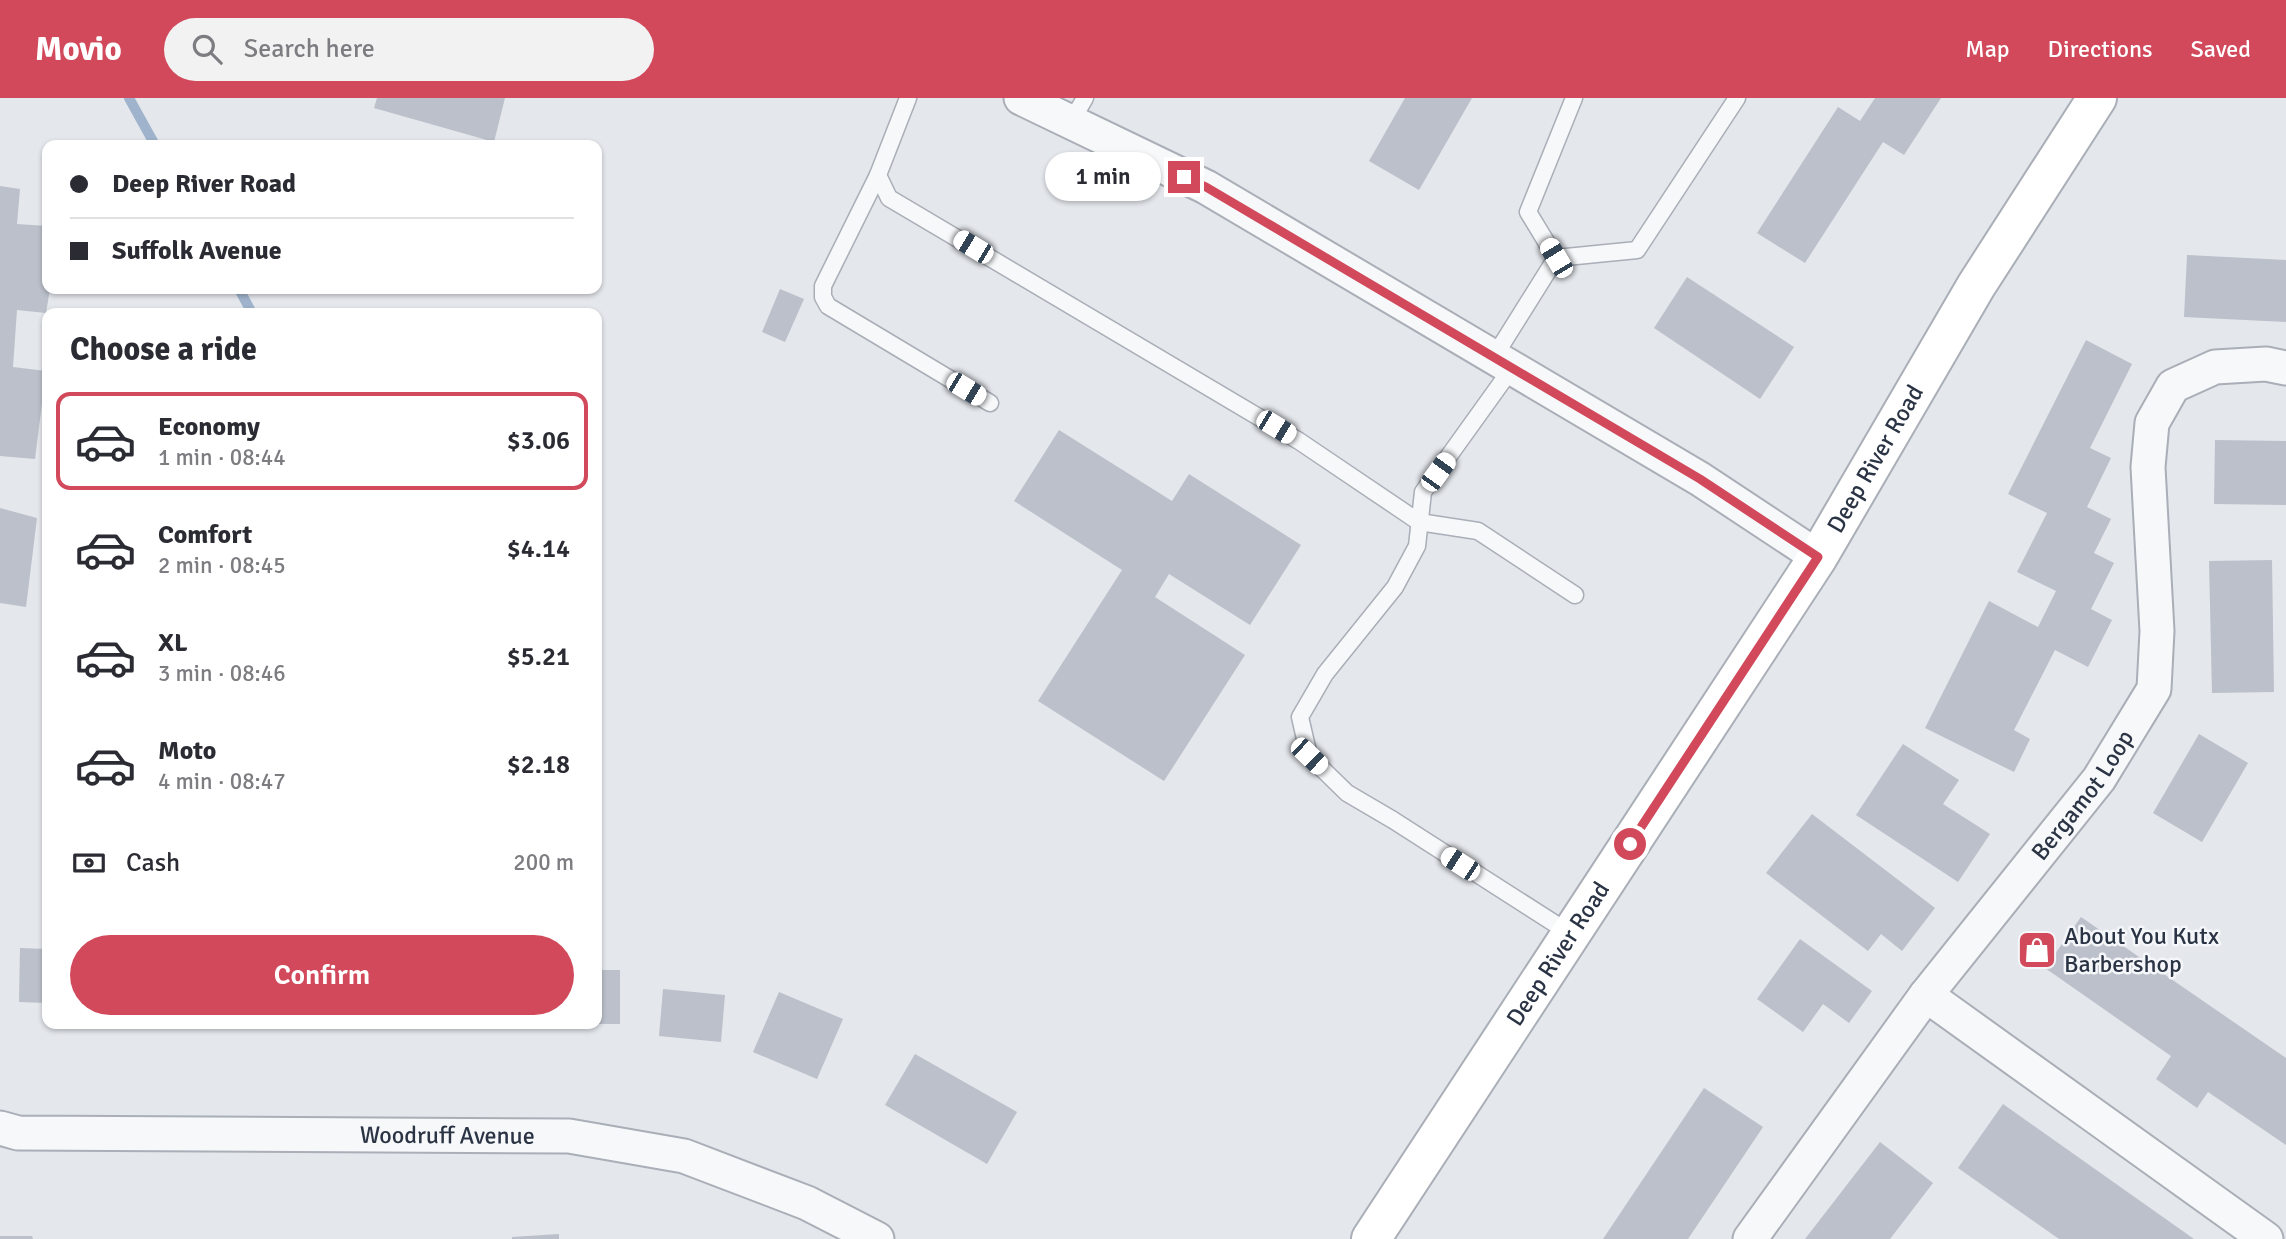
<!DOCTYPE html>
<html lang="en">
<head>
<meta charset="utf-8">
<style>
  :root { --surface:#fff; --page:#f2f2f3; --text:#2b2b33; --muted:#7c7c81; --line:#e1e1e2; --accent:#d1495b }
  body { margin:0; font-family:Signika,sans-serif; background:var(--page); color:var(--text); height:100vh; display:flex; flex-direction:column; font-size:26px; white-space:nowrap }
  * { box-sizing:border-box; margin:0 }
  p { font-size:23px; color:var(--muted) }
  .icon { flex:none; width:38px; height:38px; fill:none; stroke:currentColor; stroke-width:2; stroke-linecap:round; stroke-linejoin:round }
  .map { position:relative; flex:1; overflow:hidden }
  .side { position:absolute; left:42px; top:210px; width:560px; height:721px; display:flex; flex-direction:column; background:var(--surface); border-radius:14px; box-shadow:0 2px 5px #0004 }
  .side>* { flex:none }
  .banner { position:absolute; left:42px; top:42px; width:560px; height:154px; border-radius:14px; box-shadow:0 2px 5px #0004; display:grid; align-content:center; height:154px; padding:0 28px; background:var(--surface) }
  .end { position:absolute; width:32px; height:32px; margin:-16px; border:9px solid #d1495b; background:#fff; box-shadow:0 0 0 4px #fff }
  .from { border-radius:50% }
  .bubble { position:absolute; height:49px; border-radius:24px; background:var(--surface); box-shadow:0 2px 5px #0004; font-size:23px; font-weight:600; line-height:49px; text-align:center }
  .car { position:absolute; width:21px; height:42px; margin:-21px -10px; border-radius:9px; box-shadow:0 0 5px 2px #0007; background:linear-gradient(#fff 24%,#345 0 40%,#fff 0 76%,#345 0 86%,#fff 0) }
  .banner b { display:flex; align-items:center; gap:24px; height:66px; font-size:26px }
  .banner b+b { border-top:2px solid var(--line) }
  .banner i { width:18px; height:18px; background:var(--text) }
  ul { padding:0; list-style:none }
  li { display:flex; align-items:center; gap:21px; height:98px; margin:0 14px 10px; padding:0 14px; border:4px solid transparent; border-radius:14px }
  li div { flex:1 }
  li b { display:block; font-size:26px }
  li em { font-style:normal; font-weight:600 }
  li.active { border-color:var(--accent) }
  li>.icon { width:63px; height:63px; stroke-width:1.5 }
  h2 { padding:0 28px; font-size:32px; line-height:84px }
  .pay { display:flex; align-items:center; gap:18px; height:77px; padding:0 28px; font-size:26px }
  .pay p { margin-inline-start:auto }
  .action { display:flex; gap:14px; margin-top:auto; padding:14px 28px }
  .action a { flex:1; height:80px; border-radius:42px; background:var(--accent); color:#fff; font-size:28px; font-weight:600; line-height:80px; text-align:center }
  header { display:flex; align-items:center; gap:42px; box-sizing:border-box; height:98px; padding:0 35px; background:var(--accent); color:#fff }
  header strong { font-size:33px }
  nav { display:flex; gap:38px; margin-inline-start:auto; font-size:24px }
  .search { width:490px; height:63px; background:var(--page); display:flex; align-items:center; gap:18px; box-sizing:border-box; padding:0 24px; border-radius:38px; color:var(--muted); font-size:26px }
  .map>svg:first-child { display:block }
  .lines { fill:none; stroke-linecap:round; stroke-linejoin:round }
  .stream { stroke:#9fb4cc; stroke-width:10 }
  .building { fill:#bbc0ca }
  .lane-casing { stroke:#a9aeb7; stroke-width:19 }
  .street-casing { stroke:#a9aeb7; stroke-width:37 }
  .secondary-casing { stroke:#a9aeb7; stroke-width:42 }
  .lane { stroke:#f7f8fa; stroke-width:16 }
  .street { stroke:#f7f8fa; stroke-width:33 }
  .secondary { stroke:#fff; stroke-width:38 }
  .route { stroke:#d1495b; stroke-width:9 }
  .labels { text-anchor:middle; stroke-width:5; stroke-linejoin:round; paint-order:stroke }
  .street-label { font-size:24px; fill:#2b3445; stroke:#f4f6f9 }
  .poi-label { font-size:24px; fill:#2b3445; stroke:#f4f6f9; text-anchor:start }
</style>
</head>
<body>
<header>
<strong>Movio</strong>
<div class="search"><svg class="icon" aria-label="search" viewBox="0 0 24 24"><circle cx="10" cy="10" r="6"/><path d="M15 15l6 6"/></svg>Search here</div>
<nav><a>Map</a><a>Directions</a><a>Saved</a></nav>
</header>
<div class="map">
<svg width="2286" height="1141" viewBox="0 0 2286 1141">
  <rect width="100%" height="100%" fill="#e4e7ec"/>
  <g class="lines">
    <g class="stream">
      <path d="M129,0L155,47"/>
      <path d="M239,191L252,215"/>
    </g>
  </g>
  <g class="building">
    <path d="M377,0H505L494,44L374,10Z"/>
    <path d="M1405,0H1472L1419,92L1369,63Z"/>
    <path d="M1875,0H1941L1904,57L1883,44L1805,165L1757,135L1838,9L1860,23Z"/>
    <path d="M0,88L20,91L17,126L47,128V191H50L46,215L17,212L13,269L46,273L35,361L0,358Z"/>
    <path d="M2187,157L2286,162V224L2184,219Z"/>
    <path d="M1687,179L1794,249L1760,301L1654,230Z"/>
    <path d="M780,191L804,201L785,244L762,234Z"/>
    <path d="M2086,242L2132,266L2090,350L2111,360L2087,409L2111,421L2094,455L2114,465L2091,511L2112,522L2088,569L2055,552L2014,632L2030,641L2014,674L1925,630L1989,503L2038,529L2056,493L2017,474L2047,415L2008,396Z"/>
    <path d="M1059,332L1172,403L1189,376L1301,447L1250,527L1169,476L1155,499L1245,557L1164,683L1038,603L1122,472L1014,403Z"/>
    <path d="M2215,342L2286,343V407L2214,406Z"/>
    <path d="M0,410L37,420L26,509L0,505Z"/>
    <path d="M2272,462L2274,594L2212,595L2209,463Z"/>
    <path d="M2199,636L2248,665L2202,744L2153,715Z"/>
    <path d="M1903,646L1959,682L1943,706L1990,736L1958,784L1856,717Z"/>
    <path d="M1812,716L1935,810L1902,853L1881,836L1868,853L1766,775Z"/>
    <path d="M2081,819L2286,960V1047L2208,994L2197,1010L2156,981L2171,958L2045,870Z"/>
    <path d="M1800,841L1872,893L1849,925L1823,906L1803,934L1757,901Z"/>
    <path d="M20,850L47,851V905L19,904Z"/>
    <rect x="597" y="872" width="23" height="54"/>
    <path d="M663,891L725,897L721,944L659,938Z"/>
    <path d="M779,894L843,921L817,981L753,954Z"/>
    <path d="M915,956L1017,1014L987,1066L885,1007Z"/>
    <path d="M1704,990L1763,1029L1688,1141H1603Z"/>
    <path d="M2003,1006L2194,1141H2059L1958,1070Z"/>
    <path d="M1880,1044L1933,1085L1890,1141H1805Z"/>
    <path d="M559,1136V1141H512V1139Z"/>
    <path d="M0,1138H32L33,1141H0Z"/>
  </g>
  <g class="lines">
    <g class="lane-casing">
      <g id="lane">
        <path d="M908,0L878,77L889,100L1299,343L1419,424L1478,433L1575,497"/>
        <path d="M1071,24L1085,0"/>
        <path d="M878,77L823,188V199L828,208L990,305"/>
        <path d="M1556,160L1637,152L1737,0"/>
        <path d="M1556,160L1528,114L1574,0"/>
        <path d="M1494,259L1556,160"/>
        <path d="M1512,270L1423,394L1417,448L1395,489L1325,576L1300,619L1309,658L1347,695L1393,722L1571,836"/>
      </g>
    </g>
    <g class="street-casing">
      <g id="street">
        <path d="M1021,0L1206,89L1700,381L1818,459"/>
        <path d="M1926,897L2266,1141"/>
        <path id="s1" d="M0,1030L18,1035L569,1038L684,1058L807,1105L877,1141"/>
        <path id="s2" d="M1750,1141L1926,897L2099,681L2154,591L2157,533L2148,369L2152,325L2173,288L2215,269L2266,266L2286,270"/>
      </g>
    </g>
    <g class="secondary-casing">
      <g id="secondary">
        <path id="s3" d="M1371,1141L1818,459L1976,188L2097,0"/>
      </g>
    </g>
    <use href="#lane" class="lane"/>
    <use href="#street" class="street"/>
    <use href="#secondary" class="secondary"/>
  </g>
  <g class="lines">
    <path class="route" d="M1184,79L1206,89L1700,381L1818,459L1630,746"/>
  </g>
  <defs>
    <g id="shop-square" transform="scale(2.0125)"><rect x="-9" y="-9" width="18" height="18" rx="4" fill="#d1495b" stroke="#f4f6f9"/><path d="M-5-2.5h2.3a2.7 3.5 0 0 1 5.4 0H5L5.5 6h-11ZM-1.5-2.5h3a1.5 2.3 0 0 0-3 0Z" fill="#fff"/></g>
  </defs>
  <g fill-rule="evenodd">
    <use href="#shop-square" x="2037" y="852"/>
  </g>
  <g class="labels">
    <g class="street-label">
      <text dy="8" stroke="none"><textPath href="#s3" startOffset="929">Deep River Road</textPath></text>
      <text dy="8" stroke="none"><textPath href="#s2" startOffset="555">Bergamot Loop</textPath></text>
      <text dy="8" stroke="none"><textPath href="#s3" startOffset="341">Deep River Road</textPath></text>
      <text dy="8" stroke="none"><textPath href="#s1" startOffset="448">Woodruff Avenue</textPath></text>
    </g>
    <g class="poi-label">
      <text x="2064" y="846">About You Kutx<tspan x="2064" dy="28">Barbershop</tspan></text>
    </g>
  </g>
</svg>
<i class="end from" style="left:1630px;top:746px"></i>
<i class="end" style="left:1184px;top:79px"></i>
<div class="bubble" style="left:1045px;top:54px;width:116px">1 min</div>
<i class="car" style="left:973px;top:149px;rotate:301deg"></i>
<i class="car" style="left:1556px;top:160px;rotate:329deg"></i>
<i class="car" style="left:966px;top:291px;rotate:121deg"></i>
<i class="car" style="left:1276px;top:329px;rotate:121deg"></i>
<i class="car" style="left:1438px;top:374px;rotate:36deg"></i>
<i class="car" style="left:1309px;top:658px;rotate:134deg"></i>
<i class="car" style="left:1460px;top:766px;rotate:303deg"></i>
<div class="banner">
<b><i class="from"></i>Deep River Road</b>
<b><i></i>Suffolk Avenue</b>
</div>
<section class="side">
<h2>Choose a ride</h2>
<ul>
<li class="active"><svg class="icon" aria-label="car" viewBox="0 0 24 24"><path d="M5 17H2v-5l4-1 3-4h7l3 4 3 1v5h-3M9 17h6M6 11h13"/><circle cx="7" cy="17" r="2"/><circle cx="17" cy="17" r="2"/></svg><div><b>Economy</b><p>1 min · 08:44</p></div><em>$3.06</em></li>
<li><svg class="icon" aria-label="car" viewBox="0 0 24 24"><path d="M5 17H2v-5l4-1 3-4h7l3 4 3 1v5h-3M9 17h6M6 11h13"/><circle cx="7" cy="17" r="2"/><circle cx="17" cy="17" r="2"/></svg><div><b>Comfort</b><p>2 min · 08:45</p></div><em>$4.14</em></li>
<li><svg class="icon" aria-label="car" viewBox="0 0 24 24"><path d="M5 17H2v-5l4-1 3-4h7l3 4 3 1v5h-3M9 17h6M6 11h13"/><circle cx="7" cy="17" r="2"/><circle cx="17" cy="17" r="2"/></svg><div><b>XL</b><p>3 min · 08:46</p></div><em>$5.21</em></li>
<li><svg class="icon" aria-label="car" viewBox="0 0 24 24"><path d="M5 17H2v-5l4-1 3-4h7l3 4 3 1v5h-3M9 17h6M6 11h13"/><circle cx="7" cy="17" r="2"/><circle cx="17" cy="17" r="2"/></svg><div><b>Moto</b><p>4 min · 08:47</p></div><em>$2.18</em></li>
</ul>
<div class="pay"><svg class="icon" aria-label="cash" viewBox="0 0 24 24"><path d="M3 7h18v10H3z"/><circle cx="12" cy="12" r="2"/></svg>Cash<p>200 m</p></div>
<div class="action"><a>Confirm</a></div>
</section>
</div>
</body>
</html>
